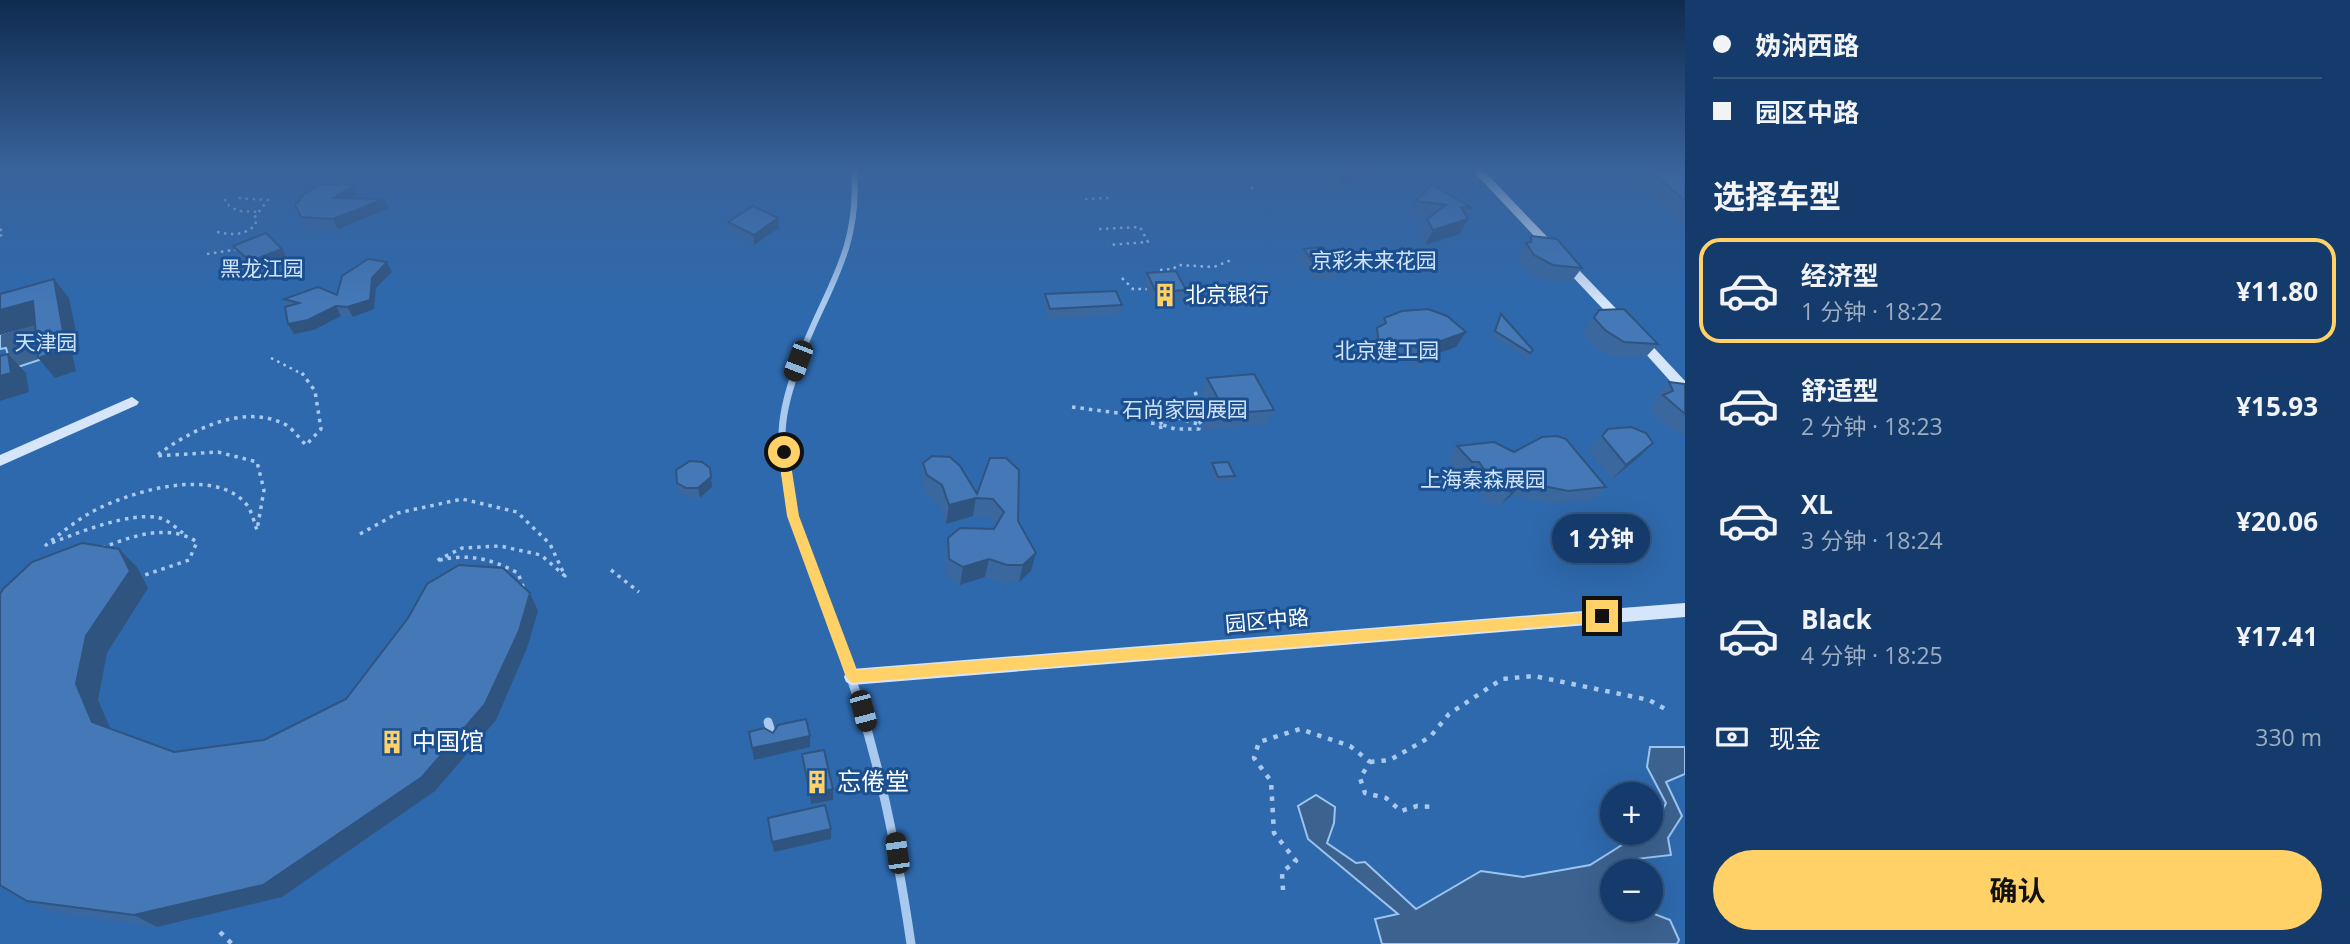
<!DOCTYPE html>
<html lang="zh">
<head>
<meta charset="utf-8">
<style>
  :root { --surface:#143b6b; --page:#214673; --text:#f1f3f6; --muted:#9dadc1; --line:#33557e; --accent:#ffd166 }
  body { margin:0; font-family:"Open Sans","Noto Sans SC",sans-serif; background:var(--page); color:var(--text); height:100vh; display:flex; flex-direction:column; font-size:26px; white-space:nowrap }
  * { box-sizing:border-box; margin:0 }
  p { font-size:23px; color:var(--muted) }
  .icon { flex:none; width:38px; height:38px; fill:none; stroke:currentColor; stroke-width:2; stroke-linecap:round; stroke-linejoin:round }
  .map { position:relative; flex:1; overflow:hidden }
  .side { display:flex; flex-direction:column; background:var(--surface); width:665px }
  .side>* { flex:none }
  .banner { display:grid; align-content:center; height:154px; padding:0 28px; background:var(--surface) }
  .buttons { position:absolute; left:1600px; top:782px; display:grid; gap:14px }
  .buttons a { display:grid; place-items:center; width:63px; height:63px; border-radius:50%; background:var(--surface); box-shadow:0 7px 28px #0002,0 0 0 2px var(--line); font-size:35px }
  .end { position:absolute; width:32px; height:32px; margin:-16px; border:9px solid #ffd166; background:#111; box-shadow:0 0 0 4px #111 }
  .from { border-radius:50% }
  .bubble { position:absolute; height:49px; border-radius:24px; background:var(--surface); box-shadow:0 7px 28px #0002,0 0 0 2px var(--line); font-size:23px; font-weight:700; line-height:49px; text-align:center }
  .car { position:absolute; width:21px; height:42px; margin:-21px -10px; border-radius:9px; box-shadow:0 0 5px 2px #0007; background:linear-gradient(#222 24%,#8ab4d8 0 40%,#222 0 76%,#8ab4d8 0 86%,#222 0) }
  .banner b { display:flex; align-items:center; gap:24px; height:66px; font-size:26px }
  .banner b+b { border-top:2px solid var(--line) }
  .banner i { width:18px; height:18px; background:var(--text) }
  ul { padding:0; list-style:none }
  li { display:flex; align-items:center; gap:21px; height:105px; margin:0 14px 10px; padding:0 14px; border:4px solid transparent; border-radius:21px }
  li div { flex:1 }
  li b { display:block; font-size:26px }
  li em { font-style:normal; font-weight:700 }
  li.active { border-color:var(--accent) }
  li>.icon { width:63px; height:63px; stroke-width:1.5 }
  h2 { padding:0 28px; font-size:32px; line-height:84px }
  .pay { display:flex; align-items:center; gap:18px; height:77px; padding:0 28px; font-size:26px }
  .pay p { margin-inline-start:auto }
  .cta { display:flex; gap:14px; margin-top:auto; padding:14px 28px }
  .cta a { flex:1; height:80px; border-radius:42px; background:var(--accent); color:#111; font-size:28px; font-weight:700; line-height:80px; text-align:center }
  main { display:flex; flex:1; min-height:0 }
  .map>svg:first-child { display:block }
  .green { fill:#2e69ad; fill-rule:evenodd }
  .water { fill:#3c6290; stroke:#9cc4f0; stroke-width:2 }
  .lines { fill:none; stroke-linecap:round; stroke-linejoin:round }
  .path-far2 { stroke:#a9c9ee; stroke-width:2.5; stroke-dasharray:2.5 4.5; stroke-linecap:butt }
  .path-far1 { stroke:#a9c9ee; stroke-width:3.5; stroke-dasharray:3.5 5; stroke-linecap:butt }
  .path { stroke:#a9c9ee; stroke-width:4.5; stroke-dasharray:4.5 7; stroke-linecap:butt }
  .street-far2 { stroke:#a9c9ee; stroke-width:6 }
  .street-far1 { stroke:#a9c9ee; stroke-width:7 }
  .street { stroke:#a9c9ee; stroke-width:9 }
  .secondary { fill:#d6e6fa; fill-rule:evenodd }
  .wall { fill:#3a679d }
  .shaded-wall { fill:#305480 }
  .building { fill:#4478b7; stroke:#305480; stroke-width:2 }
  .route { fill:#ffd166 }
  .labels { text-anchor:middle; stroke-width:6; stroke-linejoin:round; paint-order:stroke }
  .park-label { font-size:21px; fill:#cfe3fa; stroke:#1b4f8f }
  .poi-label { font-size:21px; fill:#fff; stroke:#1b4f8f; text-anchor:start }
  .street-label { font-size:21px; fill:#fff; stroke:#1b4f8f }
  .near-poi-label { font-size:24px; fill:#fff; stroke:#1b4f8f; text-anchor:start }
</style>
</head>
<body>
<main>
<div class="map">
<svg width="1685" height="944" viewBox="0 0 1685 944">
  <rect width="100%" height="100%" fill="#1b4f8f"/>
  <path class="green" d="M0,171H1685V944H0ZM1612,794H1650V833H1612ZM1612,872H1650V910H1612Z"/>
  <g class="water">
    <path d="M36,323L60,353L12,369L6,348L0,349V334Z"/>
    <path d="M1650,747H1685V774L1666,782L1682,816L1668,838L1671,855L1627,860L1630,871L1612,872V910H1644L1670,920L1679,940L1677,944H1382L1375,919L1398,914L1308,839L1298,806L1316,795L1335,807L1334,823L1327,843L1356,863L1365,862L1416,909L1481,871L1523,877L1590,865L1622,845L1649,840L1666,803L1647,767Z"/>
  </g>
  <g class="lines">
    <g class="path-far2">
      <path d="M1251,187L1255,192"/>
      <path d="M225,199V203L238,211L258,212"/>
      <path d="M1085,199L1110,198"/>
      <path d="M0,229L3,232L0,237"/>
      <path d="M1099,229L1140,227L1148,242L1108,245"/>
      <path d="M217,232C232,235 245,236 256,224L254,218L268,200L237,198"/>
      <path d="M207,254L239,249"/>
      <path d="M1160,270L1173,269L1178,265L1214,267L1234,259"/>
      <path d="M267,277L270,266"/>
      <path d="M1122,278L1133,289H1147"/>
      <path d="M271,358L304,375"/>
    </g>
    <g class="path-far1">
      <path d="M1195,392L1206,418L1198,424"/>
      <path d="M1146,406H1156L1168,415L1160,424L1150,423L1141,416Z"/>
      <path d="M1072,407L1141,416"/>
      <path d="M1161,429L1160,424L1175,429H1199L1198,424L1168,415L1190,405L1201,406"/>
      <path d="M183,533C176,528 168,520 160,518C129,511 75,534 46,545C60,534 74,522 90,513C127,492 215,465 247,505C252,512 254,522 257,530L264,490L257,462L218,452L156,456C189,431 241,404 282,423C291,426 299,438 306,445L321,429L315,391L302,373"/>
      <path d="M360,534L398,513L462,499L517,512L550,544L565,576L541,555L500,546L462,548L436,561C468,553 489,558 518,573L524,589"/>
      <path d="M102,548C132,536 168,523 197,542L189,560L142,576"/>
      <path d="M611,570L639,592"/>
    </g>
    <g class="path">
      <path d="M1370,762L1390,760L1430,737L1449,714L1502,679L1534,676L1649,700L1667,710"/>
      <path d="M1283,890L1282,872L1296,861L1274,833L1271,781L1254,758L1259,742L1300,729L1350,746L1370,762L1360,778L1365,793L1386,798L1401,811L1417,806L1434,807"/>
      <path d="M220,932L232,944"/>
    </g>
    <path class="street-far2" d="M794,375C818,298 861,258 854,171"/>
    <path class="street-far1" d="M795,373C788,393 782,415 782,436C781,498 812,571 834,628"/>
    <g class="street">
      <path d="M833,627C873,730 895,835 911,944"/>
      <path d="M768,722L773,738"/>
    </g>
    <g class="secondary">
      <path d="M1473,171H1484L1626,319L1628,322L1626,325H1618Z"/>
      <path d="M1639,335L1643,336L1685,381V394L1680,392L1635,342L1633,339Z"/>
      <path d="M132,397L139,402L137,405L0,466V455Z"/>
      <path d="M1685,603V617L852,685L846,682L844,677L846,672L852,669Z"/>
    </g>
  </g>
  <g class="wall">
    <path d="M1279,171H1298L1294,177Z"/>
    <path d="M1312,171H1366L1337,188L1317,179Z"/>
    <path d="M1634,171H1685V228L1630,176Z"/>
    <path d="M354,184L358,194L352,198L389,208L338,229L306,227L301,217Z"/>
    <path d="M1416,201L1472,208L1467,217L1468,219L1460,234L1425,245L1419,234L1429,218L1408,216Z"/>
    <path d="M778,218L779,228L754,245L729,232L728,222Z"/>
    <path d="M1531,236L1582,268L1571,282L1542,280L1524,270L1516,258Z"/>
    <path d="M233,246L288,259L256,271L239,256Z"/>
    <path d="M1304,249L1337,269L1332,279L1313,280L1299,258Z"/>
    <path d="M392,272L376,288L374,309L353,317L341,316L314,330L294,334L288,324V306L284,299L337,295Z"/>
    <path d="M1147,273L1186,290L1183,300L1153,302L1144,283Z"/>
    <path d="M1045,294L1122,305L1119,315L1048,319L1043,304Z"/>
    <path d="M1599,310L1658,344L1645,358L1611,356L1593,345L1582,333L1587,325Z"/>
    <path d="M1501,314L1533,350L1526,358L1492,336L1497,319Z"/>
    <path d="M1384,318L1456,347L1428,356L1420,368L1397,358L1371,359L1369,343Z"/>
    <path d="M1207,378L1274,410L1267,424L1202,430L1208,415L1211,412L1201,393Z"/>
    <path d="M1669,382L1685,384V436L1670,429L1649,409L1657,401L1655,397Z"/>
    <path d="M1608,429L1639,457L1612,479L1588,451Z"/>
    <path d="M1457,446L1514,452L1606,487L1593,500L1555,504L1512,495L1500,505L1485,501L1468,475H1462L1447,459Z"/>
    <path d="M990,458L1018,521L1036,553L1031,571L1019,582L1002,583L985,577L960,585L946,577L945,557L948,538L994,529L996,526L990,518L973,516L946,524L939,504L925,493L921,482L923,463L977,494Z"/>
    <path d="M1212,463L1235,476L1232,480L1216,482L1210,468Z"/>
    <path d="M710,468L712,487L700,498H688L679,493L677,483Z"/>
    <path d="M119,549L137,567L148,588L107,653L98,700L110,728L174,752L264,740L538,611L527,648L496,720L435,791L282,897L157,927L54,912L27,901Z"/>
    <path d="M802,754L833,800L811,804L803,766Z"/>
  </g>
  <g class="shaded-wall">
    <path d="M1348,171H1366L1337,188L1344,173Z"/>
    <path d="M354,184L358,194L339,208L334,198Z"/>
    <path d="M384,199L389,208L338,229L333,219Z"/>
    <path d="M778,218L779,228L754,245V235Z"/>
    <path d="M1468,219L1460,234L1425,245L1433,230Z"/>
    <path d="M282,249L288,259L256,271L250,261Z"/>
    <path d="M387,262L392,272L376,288L374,309L353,317L347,307L372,278Z"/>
    <path d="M54,279L69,298L80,351L72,353L76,371L55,378L38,358L56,333Z"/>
    <path d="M33,301L50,321L0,335V310Z"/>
    <path d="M336,306L341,316L314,330L294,334L288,324Z"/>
    <path d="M1466,332L1456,347L1431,356L1441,341Z"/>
    <path d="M8,354L26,373L29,392L0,401V376Z"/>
    <path d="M1653,443L1639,457L1612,479L1626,465Z"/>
    <path d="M710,468L712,487L700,498L698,488Z"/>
    <path d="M1524,482L1512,495L1500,505L1512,492Z"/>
    <path d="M976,498L973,516L946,524L949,505Z"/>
    <path d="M119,549L137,567L148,588L107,653L98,700L114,737L92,722L76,684L86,636Z"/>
    <path d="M1036,553L1031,571L1019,582L1023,565Z"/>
    <path d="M989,559L985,577L960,585L963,567Z"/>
    <path d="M530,593L538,611L527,648L496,720L435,791L282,897L157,927L134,915Z"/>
    <path d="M810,736V747L754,760L752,748Z"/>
    <path d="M833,789V800L811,804L810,794Z"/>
    <path d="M831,829V839L774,852L772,842Z"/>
  </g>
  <g class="building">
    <path d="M1651,171H1685V201Z"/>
    <path d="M354,184L334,198L384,199L333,219L301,217L295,205L305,193L320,185Z"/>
    <path d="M1432,185L1472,208L1461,207L1468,219L1433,230L1427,219L1446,205L1416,201Z"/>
    <path d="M753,206L778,218L754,235L728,222Z"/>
    <path d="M266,233L282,249L250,261L233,246Z"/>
    <path d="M1531,236L1557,239L1582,268L1553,265L1534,255L1526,243L1531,242Z"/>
    <path d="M1323,247L1337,269L1318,270L1304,249Z"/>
    <path d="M368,259L387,262L372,278L370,300L347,307L336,306L308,320L288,324L285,307L299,303L284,299L318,287L337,295L342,276Z"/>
    <path d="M1176,271L1186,290L1156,292L1147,273Z"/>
    <path d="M54,279L63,331L56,333L60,351L38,358L33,301L0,310V294Z"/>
    <path d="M1116,291L1122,305L1050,309L1045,294Z"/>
    <path d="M1428,309L1447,316L1466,332L1441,341L1423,342L1430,353L1406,343L1379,345L1377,328L1386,323L1384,318L1402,311Z"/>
    <path d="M1624,309L1658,344L1624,342L1605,330L1594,318L1599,310Z"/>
    <path d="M1501,314L1533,350L1530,353L1495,331Z"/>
    <path d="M8,354L11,373L0,376V356Z"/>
    <path d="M1254,374L1274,410L1208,415L1220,402L1207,378Z"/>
    <path d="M1669,382L1685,384V414L1663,395L1673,391Z"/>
    <path d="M1631,427L1646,433L1653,443L1626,465L1602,436L1608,429Z"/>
    <path d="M1557,436L1566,439L1606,487L1568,491L1524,482L1512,492L1497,488L1479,462H1472L1457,446L1494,442L1514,452L1542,437Z"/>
    <path d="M932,456L950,457L960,466L977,494L990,458H1006L1019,470L1018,521L1036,553L1023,565H1007L989,559L963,567L949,559L948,538L960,528L994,529L1004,512L993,499L976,498L949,505L942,485L927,475L923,463Z"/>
    <path d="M690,461L702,462L710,468L711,477L698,488H686L677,483L676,470Z"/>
    <path d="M1228,462L1235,476L1218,477L1212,463Z"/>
    <path d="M82,543L119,549L130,571L86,636L76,684L92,722L174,752L264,740L346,699L408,618L427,584L459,565L503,568L530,593L519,631L485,704L422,777L263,885L134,915L27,901L0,885V594L3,589L32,562Z"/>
    <path d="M806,719L810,736L752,748L749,732L764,728L773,733L778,725Z"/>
    <path d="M824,750L833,789L810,794L802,754Z"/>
    <path d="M825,805L831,829L772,842L768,818Z"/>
  </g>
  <linearGradient id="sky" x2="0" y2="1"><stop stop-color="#0f2b4f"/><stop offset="0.56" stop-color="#39639b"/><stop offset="1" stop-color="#39639b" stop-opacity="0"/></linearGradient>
  <rect width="1685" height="303" fill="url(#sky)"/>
  <path class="route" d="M784,448L789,452L799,516L857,670L1602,611L1608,616L1602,622L852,683L846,677L787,516L778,452Z"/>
  <defs>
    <g id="building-bare" transform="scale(1.89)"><path d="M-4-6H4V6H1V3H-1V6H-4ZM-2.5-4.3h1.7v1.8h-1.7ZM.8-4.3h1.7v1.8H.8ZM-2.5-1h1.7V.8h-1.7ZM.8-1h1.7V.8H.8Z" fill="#ffd166" stroke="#1b4f8f" stroke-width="2.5" paint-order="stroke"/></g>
  </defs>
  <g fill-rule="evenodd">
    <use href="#building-bare" x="1165" y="295"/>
    <use href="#building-bare" x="392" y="742"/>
    <use href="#building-bare" x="817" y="782"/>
  </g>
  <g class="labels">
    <g class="park-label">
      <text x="1374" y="268">京彩未来花园</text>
      <text x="262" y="276">黑龙江园</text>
      <text x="46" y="350">天津园</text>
      <text x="1387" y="358">北京建工园</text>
      <text x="1185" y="417">石尚家园展园</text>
      <text x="1483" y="487">上海秦森展园</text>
    </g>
    <g class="poi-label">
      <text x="1185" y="302">北京银行</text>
    </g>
    <g class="street-label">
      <text transform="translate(1267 621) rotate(-5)" y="7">园区中路</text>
    </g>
    <g class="near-poi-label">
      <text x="412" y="750">中国馆</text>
      <text x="837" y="790">忘倦堂</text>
    </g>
  </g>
</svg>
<div class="buttons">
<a>+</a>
<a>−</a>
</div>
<i class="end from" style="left:784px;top:452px"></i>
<i class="end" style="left:1602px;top:616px"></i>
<div class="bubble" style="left:1552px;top:514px;width:98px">1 分钟</div>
<i class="car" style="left:798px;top:361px;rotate:201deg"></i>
<i class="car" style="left:863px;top:711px;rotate:165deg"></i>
<i class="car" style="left:897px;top:853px;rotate:352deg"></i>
</div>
<section class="side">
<div class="banner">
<b><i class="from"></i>妫汭西路</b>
<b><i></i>园区中路</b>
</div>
<h2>选择车型</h2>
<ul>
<li class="active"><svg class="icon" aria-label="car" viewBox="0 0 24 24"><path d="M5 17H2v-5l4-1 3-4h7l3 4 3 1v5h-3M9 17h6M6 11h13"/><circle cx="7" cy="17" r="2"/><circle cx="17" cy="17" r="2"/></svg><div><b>经济型</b><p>1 分钟 · 18:22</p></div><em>¥11.80</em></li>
<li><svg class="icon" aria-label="car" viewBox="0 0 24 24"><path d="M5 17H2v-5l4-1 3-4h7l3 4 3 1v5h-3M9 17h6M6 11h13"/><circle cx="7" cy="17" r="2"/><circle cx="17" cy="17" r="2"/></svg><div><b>舒适型</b><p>2 分钟 · 18:23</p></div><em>¥15.93</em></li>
<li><svg class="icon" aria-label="car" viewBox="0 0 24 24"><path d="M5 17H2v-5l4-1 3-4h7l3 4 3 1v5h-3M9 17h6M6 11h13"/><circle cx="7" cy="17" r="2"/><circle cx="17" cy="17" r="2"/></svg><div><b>XL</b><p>3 分钟 · 18:24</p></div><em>¥20.06</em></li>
<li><svg class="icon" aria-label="car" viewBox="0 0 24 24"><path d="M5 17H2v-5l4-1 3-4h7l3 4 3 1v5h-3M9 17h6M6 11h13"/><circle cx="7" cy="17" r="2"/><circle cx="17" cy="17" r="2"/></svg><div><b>Black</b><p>4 分钟 · 18:25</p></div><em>¥17.41</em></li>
</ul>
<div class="pay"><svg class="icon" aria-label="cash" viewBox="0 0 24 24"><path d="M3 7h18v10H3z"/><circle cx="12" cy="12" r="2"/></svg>现金<p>330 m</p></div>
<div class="cta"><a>确认</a></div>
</section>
</main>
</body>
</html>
